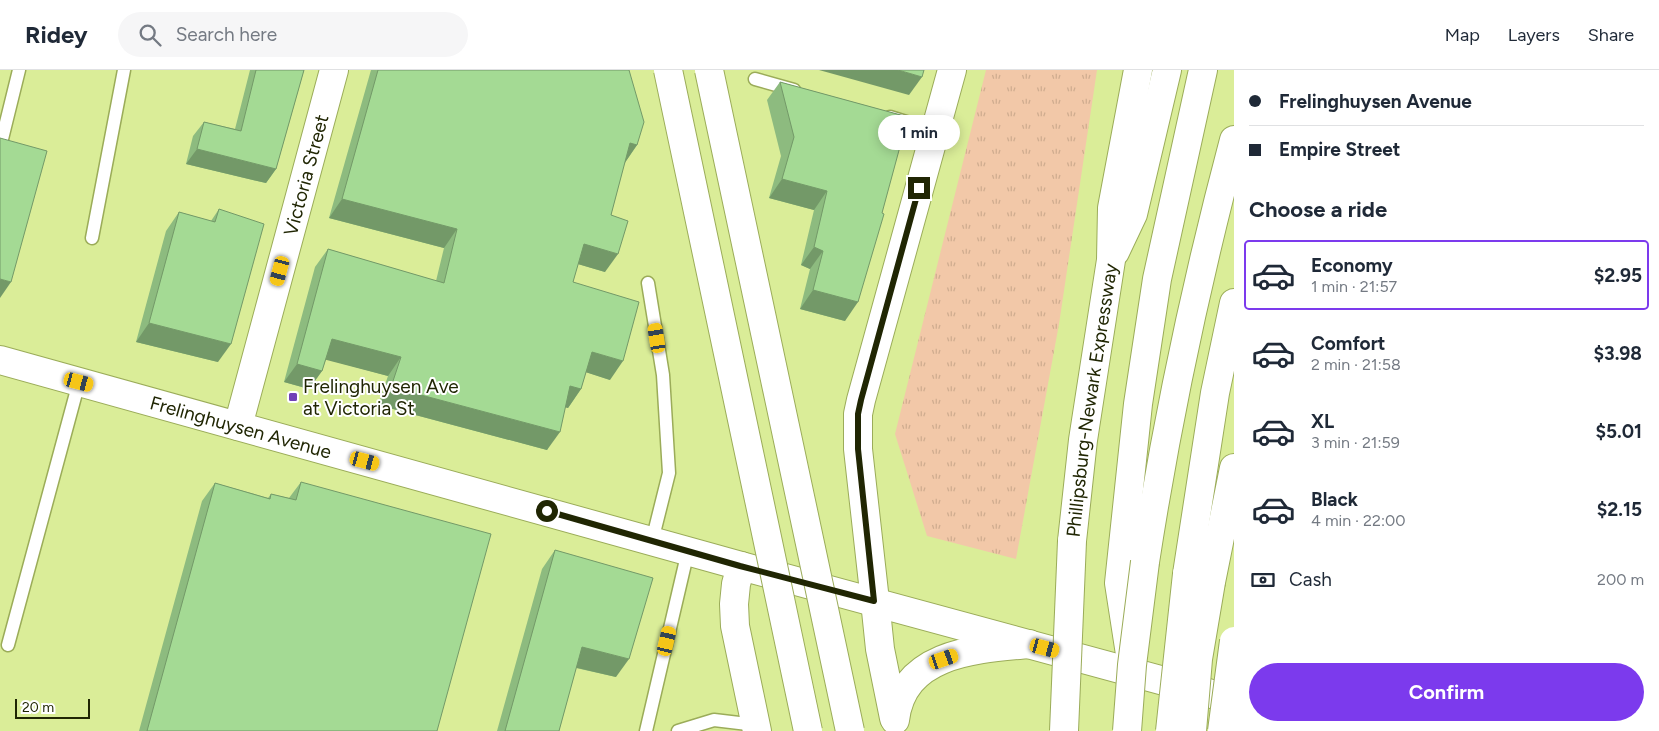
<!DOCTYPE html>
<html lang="en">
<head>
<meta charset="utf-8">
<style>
  :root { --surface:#fff; --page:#f6f6f7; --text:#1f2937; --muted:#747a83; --line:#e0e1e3; --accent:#7c3aed }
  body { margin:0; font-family:Figtree,sans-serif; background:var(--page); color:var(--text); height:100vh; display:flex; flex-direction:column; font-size:19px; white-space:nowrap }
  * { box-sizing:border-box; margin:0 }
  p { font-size:16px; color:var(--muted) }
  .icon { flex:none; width:28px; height:28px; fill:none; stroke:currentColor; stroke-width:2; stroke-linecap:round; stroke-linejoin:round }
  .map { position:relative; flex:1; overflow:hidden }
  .drawer { display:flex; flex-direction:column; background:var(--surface); width:425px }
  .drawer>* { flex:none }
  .hud { display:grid; align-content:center; height:110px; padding:0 15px; background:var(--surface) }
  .scale { position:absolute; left:15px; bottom:12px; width:75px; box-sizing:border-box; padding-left:5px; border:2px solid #202603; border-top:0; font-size:14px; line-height:18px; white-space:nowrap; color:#202603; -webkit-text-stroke:4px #fff; paint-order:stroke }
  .end { position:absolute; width:22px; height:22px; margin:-11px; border:6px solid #202603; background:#fff; box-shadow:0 0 0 2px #fff }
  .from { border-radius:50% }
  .bubble { position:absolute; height:35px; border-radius:18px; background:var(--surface); box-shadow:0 2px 12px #0003; font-size:16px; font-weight:700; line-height:35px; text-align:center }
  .car { position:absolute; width:15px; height:30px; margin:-15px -8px; border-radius:6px; box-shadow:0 0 4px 1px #0007; background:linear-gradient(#f5c518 24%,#345 0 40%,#f5c518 0 76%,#345 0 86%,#f5c518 0) }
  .hud b { display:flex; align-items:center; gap:18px; height:48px; font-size:19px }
  .hud b+b { border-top:1px solid var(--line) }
  .hud i { width:12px; height:12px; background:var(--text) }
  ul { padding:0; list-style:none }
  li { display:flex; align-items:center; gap:15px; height:70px; margin:0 10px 8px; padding:0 5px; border:2px solid transparent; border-radius:5px }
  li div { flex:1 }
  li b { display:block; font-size:19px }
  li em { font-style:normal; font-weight:700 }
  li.current { border-color:var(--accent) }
  li>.icon { width:45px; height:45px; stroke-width:1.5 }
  h2 { padding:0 15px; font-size:22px; line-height:60px }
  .pay { display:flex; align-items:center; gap:12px; height:55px; padding:0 15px; font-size:19px }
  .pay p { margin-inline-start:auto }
  .action { display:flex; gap:10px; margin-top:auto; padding:10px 15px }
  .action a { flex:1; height:58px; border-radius:30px; background:var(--accent); color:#fff; font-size:20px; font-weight:700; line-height:58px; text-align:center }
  header { display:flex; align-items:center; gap:30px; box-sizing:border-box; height:70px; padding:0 25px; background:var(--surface); border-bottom:1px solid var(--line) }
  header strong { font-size:24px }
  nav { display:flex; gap:28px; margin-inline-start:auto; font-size:18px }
  .search { width:350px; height:45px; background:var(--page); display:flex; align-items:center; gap:12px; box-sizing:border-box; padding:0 18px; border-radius:28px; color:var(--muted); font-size:19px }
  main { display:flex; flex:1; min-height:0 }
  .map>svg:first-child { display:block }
  .grass { fill:url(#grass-tufts) }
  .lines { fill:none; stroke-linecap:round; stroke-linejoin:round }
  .lane-casing { stroke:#9bac59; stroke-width:15 }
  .secondary-casing { stroke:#9bac59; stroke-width:30 }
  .primary-casing { stroke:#9bac59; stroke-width:30 }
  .highway-casing { stroke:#9bac59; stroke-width:30 }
  .lane { stroke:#fff; stroke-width:12 }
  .secondary { stroke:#fff; stroke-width:28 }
  .primary { stroke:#fff; stroke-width:28 }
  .highway { stroke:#fff; stroke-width:28 }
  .highway-bridge-casing { stroke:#9bac59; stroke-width:30; stroke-linecap:butt }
  .highway-bridge { stroke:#fff; stroke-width:28 }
  .wall { fill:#8dbb7f }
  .shaded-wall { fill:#739968 }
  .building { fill:#a4da94; stroke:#739968 }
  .route { stroke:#202603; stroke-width:6 }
  .poi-dot { fill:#7140b7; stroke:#fff; stroke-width:2 }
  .labels { text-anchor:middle; stroke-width:4; stroke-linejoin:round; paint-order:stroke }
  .street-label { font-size:19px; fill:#202603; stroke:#fff }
  .poi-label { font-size:19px; fill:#202603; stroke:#fff; text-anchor:start }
</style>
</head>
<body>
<header>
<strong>Ridey</strong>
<div class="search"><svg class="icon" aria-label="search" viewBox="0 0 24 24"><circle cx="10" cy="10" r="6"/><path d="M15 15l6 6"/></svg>Search here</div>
<nav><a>Map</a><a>Layers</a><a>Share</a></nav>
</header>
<main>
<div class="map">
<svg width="1234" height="661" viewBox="0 0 1234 661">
  <defs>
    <pattern id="grass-tufts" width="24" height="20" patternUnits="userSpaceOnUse" patternTransform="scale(1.25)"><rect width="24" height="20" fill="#f2c8a8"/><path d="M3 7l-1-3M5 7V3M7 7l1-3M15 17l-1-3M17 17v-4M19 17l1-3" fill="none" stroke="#cfac8f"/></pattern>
  </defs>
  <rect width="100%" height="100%" fill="#daed98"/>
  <path class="grass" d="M986,0H1097L1059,254L1016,489L927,466L895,364Z"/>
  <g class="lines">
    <g class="lane-casing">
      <g id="lane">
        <path d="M755,9L794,20"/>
        <path d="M890,47L935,61"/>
        <path d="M1,73L19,0"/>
        <path d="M92,168L124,0"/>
        <path d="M648,213L663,305L669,403L652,471"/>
        <path d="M8,575L79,312"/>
        <path d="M646,661L688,481"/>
        <path d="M678,661L714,650L756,655"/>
      </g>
    </g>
    <g class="secondary-casing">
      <g id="secondary">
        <path id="s1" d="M238,356L334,0"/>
        <path d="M875,531L858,379V344L861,330L952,0"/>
      </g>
    </g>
    <g class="primary-casing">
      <g id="primary">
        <path id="s2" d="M0,290L741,496L1234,630"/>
      </g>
    </g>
    <g class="highway-casing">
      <g id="highway">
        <path d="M1115,182L1133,144L1167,0"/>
        <path id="s3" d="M1072,471L1083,370L1111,190L1112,138L1138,0"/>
        <path d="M1145,492C1167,350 1197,209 1234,70"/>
        <path d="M741,496L736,514L734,534L735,556L757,661"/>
        <path d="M1187,504L1215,323L1234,233"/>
        <path d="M1211,512L1234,398"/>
        <path d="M875,531L880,579L894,648"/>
        <path d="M1130,584L1119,513L1138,334L1157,209L1203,0"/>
        <path d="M895,650C903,583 974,579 1029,574"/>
      </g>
    </g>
    <use href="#lane" class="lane"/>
    <use href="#secondary" class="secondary"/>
    <use href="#primary" class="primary"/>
    <use href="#highway" class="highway"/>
    <g class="highway-bridge-casing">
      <g id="highway-bridge">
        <path d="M668,0L808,661"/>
        <path d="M709,0L850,661"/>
        <path d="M1064,661L1072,471"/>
        <path d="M1127,661L1132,595L1145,492"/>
        <path d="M1170,661L1187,504"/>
        <path d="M1192,661L1198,589L1211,512"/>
        <path d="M1222,661L1234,571"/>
      </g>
    </g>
    <use href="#highway-bridge" class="highway-bridge"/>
  </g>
  <g class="wall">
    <path d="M250,0H304L276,99L266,113L186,94L193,66L204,52L235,59Z"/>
    <path d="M371,0H629L637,75L624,94L611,145L605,202L578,194L573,212L610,310L586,302L581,319L568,338L565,337L547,380L378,335L388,306L326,289L322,301L309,319L284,312L315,197L328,179L436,211L444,178L329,148Z"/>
    <path d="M780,12L908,47L845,251L800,239L810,199L801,195L814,140L769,128L781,86L767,30Z"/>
    <path d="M219,139L218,292L136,272L166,161L179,142L211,151Z"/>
    <path d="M301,412L437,661H139L202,431L215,413L268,428L271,424L289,428Z"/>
    <path d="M555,480L616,607L576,598L559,661H497L542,499Z"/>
  </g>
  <g class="shaded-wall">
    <path d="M819,0H898L922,7L909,25Z"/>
    <path d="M630,73L637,75L624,94Z"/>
    <path d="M197,79L276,99L266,113L186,94Z"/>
    <path d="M782,109L827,121L814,140L769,128Z"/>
    <path d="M342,129L457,159L444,178L329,148Z"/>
    <path d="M584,174L618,184L605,202L571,192Z"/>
    <path d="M814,177L823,181L810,199L801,195Z"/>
    <path d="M0,209L11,212L0,228Z"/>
    <path d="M813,220L858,232L845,251L800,239Z"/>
    <path d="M149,253L231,274L218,292L136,272Z"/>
    <path d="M332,269L401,287L388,306L319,288Z"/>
    <path d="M592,282L623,291L610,310L579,300Z"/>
    <path d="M297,294L322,301L309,319L284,312Z"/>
    <path d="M570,316L581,319L568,338L557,335Z"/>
    <path d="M391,317L560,362L547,380L378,335Z"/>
    <path d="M582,577L629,589L616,607L569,596Z"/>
  </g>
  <g class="building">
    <path d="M256,0H304L276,99L197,79L204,52L241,61Z"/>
    <path d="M378,0H629L644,52L637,75L630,73L611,145L628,151L618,184L584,174L573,212L639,232L623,291L592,282L581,319L570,316L560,362L391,317L401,287L332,269L322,301L297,294L328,179L444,213L457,159L342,129Z"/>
    <path d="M898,0H924L922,7Z"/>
    <path d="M780,12L908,47L882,143L884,144L858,232L813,220L823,181L814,177L827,121L782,109L794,67Z"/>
    <path d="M0,68L47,81L11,212L0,209Z"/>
    <path d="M219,139L264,154L231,274L149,253L179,142L215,152Z"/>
    <path d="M301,412L491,464L437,661H147L215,413L270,429L271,424L296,430Z"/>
    <path d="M555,480L653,508L629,589L582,577L559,661H505Z"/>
  </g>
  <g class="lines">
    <path class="route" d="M547,441L740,496L874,531L858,379V344L861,330L919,118"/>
  </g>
  <rect class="poi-dot" x="288" y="322" width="10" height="10" rx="2.5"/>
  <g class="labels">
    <g class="street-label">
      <text dy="7" stroke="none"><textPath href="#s1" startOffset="260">Victoria Street</textPath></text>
      <text dy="7" stroke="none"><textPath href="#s3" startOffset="142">Phillipsburg-Newark Expressway</textPath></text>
      <text dy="7" stroke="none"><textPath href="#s2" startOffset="250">Frelinghuysen Avenue</textPath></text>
    </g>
    <g class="poi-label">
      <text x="303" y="323">Frelinghuysen Ave<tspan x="303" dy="22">at Victoria St</tspan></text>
    </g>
  </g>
</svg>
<div class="scale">20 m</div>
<i class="end from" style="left:547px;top:441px"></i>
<i class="end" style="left:919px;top:118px"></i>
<div class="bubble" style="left:878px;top:45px;width:82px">1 min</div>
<i class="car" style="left:280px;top:201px;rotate:195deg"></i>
<i class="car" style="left:657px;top:268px;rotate:351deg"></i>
<i class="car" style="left:79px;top:312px;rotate:105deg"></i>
<i class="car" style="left:365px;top:391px;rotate:105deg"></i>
<i class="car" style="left:667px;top:571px;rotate:13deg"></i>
<i class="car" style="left:1045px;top:578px;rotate:105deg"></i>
<i class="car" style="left:944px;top:589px;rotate:71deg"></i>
</div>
<section class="drawer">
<div class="hud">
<b><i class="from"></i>Frelinghuysen Avenue</b>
<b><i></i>Empire Street</b>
</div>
<h2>Choose a ride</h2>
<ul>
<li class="current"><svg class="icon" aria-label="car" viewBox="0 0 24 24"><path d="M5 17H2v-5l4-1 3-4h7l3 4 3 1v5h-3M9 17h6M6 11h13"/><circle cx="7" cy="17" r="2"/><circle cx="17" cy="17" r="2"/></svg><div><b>Economy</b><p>1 min · 21:57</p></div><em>$2.95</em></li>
<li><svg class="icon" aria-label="car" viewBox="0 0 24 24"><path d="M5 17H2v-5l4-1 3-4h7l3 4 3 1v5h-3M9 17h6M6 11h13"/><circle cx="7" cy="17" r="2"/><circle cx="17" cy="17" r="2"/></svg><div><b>Comfort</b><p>2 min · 21:58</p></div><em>$3.98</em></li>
<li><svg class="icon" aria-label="car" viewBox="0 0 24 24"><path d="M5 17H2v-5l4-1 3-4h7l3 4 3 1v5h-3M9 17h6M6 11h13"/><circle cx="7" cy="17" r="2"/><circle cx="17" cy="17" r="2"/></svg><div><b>XL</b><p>3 min · 21:59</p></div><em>$5.01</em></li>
<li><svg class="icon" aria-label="car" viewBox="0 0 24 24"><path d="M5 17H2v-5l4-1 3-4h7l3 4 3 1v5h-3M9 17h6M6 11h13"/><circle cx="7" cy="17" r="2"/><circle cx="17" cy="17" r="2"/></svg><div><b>Black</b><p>4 min · 22:00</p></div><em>$2.15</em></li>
</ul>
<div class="pay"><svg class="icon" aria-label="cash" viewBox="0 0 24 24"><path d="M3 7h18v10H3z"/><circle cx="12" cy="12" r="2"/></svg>Cash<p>200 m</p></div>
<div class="action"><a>Confirm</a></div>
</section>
</main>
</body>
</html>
